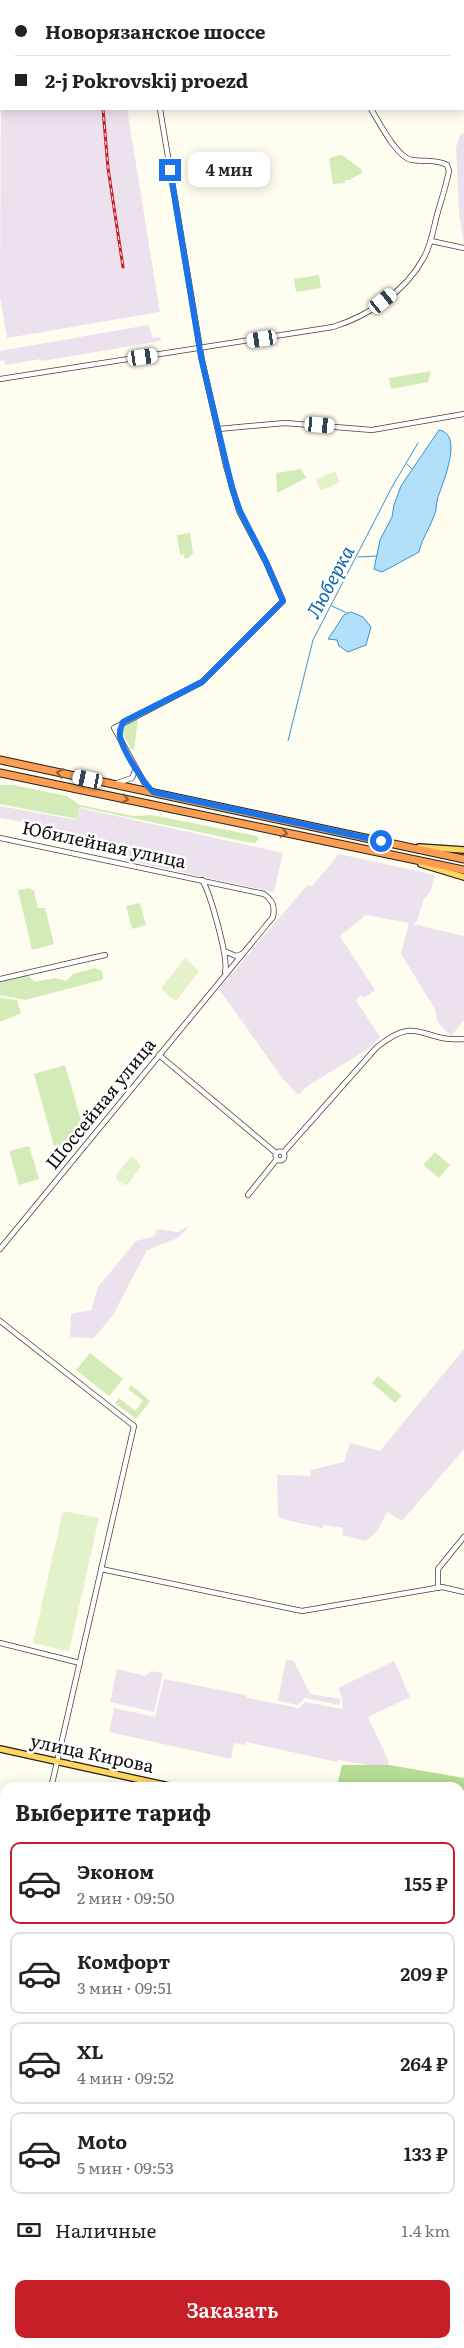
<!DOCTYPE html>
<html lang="ru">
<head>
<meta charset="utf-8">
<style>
  :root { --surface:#fff; --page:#f2f2f2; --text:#222; --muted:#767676; --line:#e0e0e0; --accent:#c61f28 }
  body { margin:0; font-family:Literata,serif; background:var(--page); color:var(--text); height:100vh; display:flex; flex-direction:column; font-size:19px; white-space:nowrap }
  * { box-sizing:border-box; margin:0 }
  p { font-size:16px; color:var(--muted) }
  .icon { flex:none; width:28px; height:28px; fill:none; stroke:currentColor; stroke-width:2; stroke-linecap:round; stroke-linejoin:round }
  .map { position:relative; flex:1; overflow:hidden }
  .drawer { position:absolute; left:0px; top:1782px; width:465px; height:566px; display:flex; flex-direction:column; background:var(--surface); border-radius:15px 15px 0 0; box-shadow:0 2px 12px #0003 }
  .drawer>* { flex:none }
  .top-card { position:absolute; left:0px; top:0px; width:465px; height:110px; box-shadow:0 2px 12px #0003; display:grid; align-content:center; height:110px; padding:0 15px; background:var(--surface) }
  .end { position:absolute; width:22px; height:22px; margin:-11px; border:6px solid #1a73e8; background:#fff; box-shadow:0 0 0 2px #fff }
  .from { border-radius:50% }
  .bubble { position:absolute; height:35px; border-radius:10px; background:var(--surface); box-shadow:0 2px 12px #0003; font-size:16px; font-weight:600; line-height:35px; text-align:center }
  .car { position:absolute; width:15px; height:30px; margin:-15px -8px; border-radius:6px; box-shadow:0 0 4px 1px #0007; background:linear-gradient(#fff 24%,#345 0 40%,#fff 0 76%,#345 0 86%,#fff 0) }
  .top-card b { display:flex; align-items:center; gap:18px; height:48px; font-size:19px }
  .top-card b+b { border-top:1px solid var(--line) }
  .top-card i { width:12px; height:12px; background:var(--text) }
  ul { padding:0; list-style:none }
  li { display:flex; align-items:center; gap:15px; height:82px; margin:0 10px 8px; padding:0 5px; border:2px solid var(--line); border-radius:10px }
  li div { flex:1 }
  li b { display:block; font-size:19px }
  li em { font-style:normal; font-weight:600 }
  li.current { border-color:var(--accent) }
  li>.icon { width:45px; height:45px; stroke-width:1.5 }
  h2 { padding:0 15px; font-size:22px; line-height:60px }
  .pay { display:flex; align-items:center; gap:12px; height:55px; padding:0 15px; font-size:19px }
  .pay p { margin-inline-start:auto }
  .button { display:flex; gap:10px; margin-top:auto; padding:10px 15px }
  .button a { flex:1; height:58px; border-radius:10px; background:var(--accent); color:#fff; font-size:20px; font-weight:600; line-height:58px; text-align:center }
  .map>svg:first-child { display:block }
  .industrial { fill:#ece2ed }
  .green { fill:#d3ecb7 }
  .forest { fill:#b6dd95 }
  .pitch { fill:#e4f2c9 }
  .water { fill:#b2dff9; stroke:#3595d4 }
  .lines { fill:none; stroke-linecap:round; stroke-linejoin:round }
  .stream { stroke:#3595d4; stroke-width:1 }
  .minor-casing { stroke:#414141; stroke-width:6 }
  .major-casing { stroke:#1f1f1f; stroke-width:8 }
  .highway-casing { stroke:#1f1f1f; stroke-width:9 }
  .minor { stroke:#fff; stroke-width:4.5 }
  .major { stroke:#ffd760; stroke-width:5.5 }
  .highway { stroke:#fb9e52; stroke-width:7 }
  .rail-casing { stroke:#c61f28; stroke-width:3 }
  .rail { stroke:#fff; stroke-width:1; stroke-dasharray:4; stroke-linecap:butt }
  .oneway { stroke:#905d33 }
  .route { stroke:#1a73e8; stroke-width:6 }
  .labels { text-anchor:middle; stroke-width:5; stroke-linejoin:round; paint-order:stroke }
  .street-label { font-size:18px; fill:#0e0e0e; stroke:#fff }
  .water-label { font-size:19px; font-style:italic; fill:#1166a7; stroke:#fff }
</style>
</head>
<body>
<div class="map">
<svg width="464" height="2348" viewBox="0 0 464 2348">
  <rect width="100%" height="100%" fill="#fffcf0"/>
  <g class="industrial">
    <path d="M1,51V109H127L160,312L7,338L0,297Z"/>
    <path d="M464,132V246L459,212L456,148L460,135Z"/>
    <path d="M148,325L153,338L160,337L161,341L42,361L41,359L5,365L4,360L0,361V351Z"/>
    <path d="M0,806L77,820L80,808L283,853L274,892L125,860L126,856L37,837L40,825L0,818Z"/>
    <path d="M339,854L435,875L431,890L423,901L417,921L413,924L464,936V1020L451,1036L437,1021L435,1009L401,954L409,923L366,915L340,936L375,990L364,998L362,995L356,1000L380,1037L368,1049L309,1085L298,1095L283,1079L219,989L303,890L308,885L312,886Z"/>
    <path d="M189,1226L178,1238L147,1250L113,1315L94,1338L70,1337L71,1314L91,1310L98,1287L136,1241L155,1236L157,1229L177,1232Z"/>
    <path d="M464,1349V1449L402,1521L387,1512L377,1531L366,1541L342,1535L343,1528L324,1525L322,1528L318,1527L286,1520L278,1517L277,1475L310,1476L311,1470L344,1462L350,1443L380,1451Z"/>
    <path d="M286,1659L294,1661L310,1694L341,1699L339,1705L305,1698L298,1705L278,1701Z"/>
    <path d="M394,1661L410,1697L368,1717L389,1762L385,1768L338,1760L337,1762L246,1742L245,1745L234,1743L231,1759L109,1732L114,1708L155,1717L164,1679L246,1695L247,1698L299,1708L305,1702L343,1709L342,1697L338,1688Z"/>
    <path d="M117,1669L145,1676L151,1671L163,1673L154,1712L110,1702Z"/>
    <path d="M0,1982L5,1983V2255L0,2253Z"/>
  </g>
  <g class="green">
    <path d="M342,155L361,169L362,173L349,180H345V183L333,184L329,159L332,157Z"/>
    <path d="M319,275L321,288L296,292L294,279Z"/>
    <path d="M431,371L428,382L391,389L389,378Z"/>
    <path d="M301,469L306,478L277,493L276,473Z"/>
    <path d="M190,533L193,553L189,558H184V554L180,555L177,535Z"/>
    <path d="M137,719L138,720L134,750L130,748L123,732L125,726Z"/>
    <path d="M0,785H13L67,796L80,805L134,816L152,815L257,836L259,839L255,843L246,842L80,807L77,819L0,804Z"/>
    <path d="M30,888L34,891L38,908H45L54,944L32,950L18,890Z"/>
    <path d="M140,903L146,925L132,929L126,906Z"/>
    <path d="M95,968L102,971L103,978L101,980L25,1000L0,995V982L27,975L35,982L55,978L66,981L73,974Z"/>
    <path d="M0,998L17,1000L21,1013L0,1022Z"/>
    <path d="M65,1065L85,1134L59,1164L34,1074Z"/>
    <path d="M29,1146L39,1179L19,1185L9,1151Z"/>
    <path d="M435,1152L450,1165L439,1178L423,1165Z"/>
    <path d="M90,1353L123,1379L109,1396L76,1370Z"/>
    <path d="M378,1376L402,1396L395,1403L372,1383Z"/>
    <path d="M131,1385L150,1401L136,1419L115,1403L119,1398L135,1411L143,1401L128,1389Z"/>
    <path d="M164,2344H241L274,2348H181Z"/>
  </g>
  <path class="forest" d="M342,1765H389L464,1778V1850L460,1849V1788L342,1787L337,1786Z"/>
  <g class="pitch">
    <path d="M335,471L340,482L321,491L316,480Z"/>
    <path d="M185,958L199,971L177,1000H174L162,990V987Z"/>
    <path d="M133,1157L141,1166L128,1184L124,1185L116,1179V1175L130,1158Z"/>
    <path d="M63,1511L99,1518L69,1651L33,1643Z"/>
  </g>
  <g class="water">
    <path d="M439,430C464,434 443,482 438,497C436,502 437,508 435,513C431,526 422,538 419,552L382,572L374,569L380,540L392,517L394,505L401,486Z"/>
    <path d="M351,612L363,617L371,627L366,645L348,652L339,646L337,640L328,639L344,615Z"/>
  </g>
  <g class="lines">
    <g class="stream">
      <path d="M407,464L412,469"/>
      <path d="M358,557L377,556"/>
      <path d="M332,606L347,613"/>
      <path d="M288,741L313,640L392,487L418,443"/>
    </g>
    <g class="minor-casing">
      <g id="minor">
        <path d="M142,0V1"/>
        <path d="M431,241L464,248"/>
        <path d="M0,379L333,327C368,316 405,292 423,259C431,246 433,230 437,215C441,201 446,186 449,171L447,165C435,159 425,162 412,160C397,158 379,122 371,109"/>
        <path d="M218,429L285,423L372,430L464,414"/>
        <path d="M117,783L132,778L136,768"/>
        <path d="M153,792L145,784L114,728L202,682L283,601L266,562L239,511L226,466L202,360L160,109"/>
        <path d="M0,838L264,894C273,901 275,906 273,917L0,1249"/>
        <path d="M202,880C210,892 229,959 225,972"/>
        <path d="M224,951L236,956L242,954"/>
        <path d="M0,979L105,955"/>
        <path d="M159,1055L276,1153"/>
        <circle cx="280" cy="1156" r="4.5"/>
        <path d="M283,1153L377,1047C419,1013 421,1043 464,1039"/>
        <path d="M248,1195L277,1159"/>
        <path d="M0,1321L134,1426L51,1788"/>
        <path d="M101,1569L302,1611L442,1587L464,1592"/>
        <path d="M438,1588V1569L464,1537"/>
        <path d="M0,1643L80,1663"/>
        <path d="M0,2181L5,2183"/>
        <path d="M460,2213H464"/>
        <path d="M460,2285L464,2286"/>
        <path d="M0,2346L7,2348"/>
      </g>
    </g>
    <g class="major-casing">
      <g id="major">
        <path d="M419,847L464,850"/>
        <path d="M421,864L464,877"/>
        <path d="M0,1749L178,1788"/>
        <path d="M460,1855L464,1856"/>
        <path d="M0,1957H5"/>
        <path d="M0,1966L5,1967"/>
        <path d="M0,1974L5,1975"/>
        <path d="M460,2021L464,2022"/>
        <path d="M460,2027H464"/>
      </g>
    </g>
    <g class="highway-casing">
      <g id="highway">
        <path d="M0,760L464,859"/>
        <path d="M0,773L464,870"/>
      </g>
    </g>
    <use href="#minor" class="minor"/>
    <use href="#major" class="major"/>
    <use href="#highway" class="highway"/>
    <g class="rail-casing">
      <g id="rail">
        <path d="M87,0V1"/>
        <path d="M103,109L108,168L123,267"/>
        <path d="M0,2258L5,2259"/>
        <path d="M0,2282L5,2284"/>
        <path d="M0,2299L5,2301"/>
        <path d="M130,2344L144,2348"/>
        <path d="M276,2344L286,2348"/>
        <path d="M340,2344L366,2348"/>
        <path d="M361,2344L381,2348"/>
      </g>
    </g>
    <use href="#rail" class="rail"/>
  </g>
  <defs><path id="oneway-chevron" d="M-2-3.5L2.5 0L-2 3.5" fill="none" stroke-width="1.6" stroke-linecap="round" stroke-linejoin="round" transform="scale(1.25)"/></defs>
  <g class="oneway">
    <use href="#oneway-chevron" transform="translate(60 773) rotate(-168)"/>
    <use href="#oneway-chevron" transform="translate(125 799) rotate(12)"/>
    <use href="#oneway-chevron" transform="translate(284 833) rotate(12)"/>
  </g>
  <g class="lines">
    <path class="route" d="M170,170L201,357L232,488L240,511L266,562L283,601L202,682L123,722C121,727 119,732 120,737C123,751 143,782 153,792L381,841"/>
  </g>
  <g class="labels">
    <g class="street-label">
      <text transform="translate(104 845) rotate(12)" y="6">Юбилейная улица</text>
      <text transform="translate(101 1104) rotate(-51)" y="6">Шоссейная улица</text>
      <text transform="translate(92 1754) rotate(12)" y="6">улица Кирова</text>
    </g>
    <g class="water-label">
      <text transform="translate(330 582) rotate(-62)" y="7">Люберка</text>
    </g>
  </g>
</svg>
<i class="end from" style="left:381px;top:841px"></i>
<i class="end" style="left:170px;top:170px"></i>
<div class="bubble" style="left:188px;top:152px;width:82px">4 мин</div>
<i class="car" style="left:383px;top:301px;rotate:51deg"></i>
<i class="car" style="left:262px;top:339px;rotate:261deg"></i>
<i class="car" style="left:143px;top:357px;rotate:82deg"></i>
<i class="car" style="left:320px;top:425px;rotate:95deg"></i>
<i class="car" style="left:88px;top:779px;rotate:282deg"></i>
<div class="top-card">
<b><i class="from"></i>Новорязанское шоссе</b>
<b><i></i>2-j Pokrovskij proezd</b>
</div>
<section class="drawer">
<h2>Выберите тариф</h2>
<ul>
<li class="current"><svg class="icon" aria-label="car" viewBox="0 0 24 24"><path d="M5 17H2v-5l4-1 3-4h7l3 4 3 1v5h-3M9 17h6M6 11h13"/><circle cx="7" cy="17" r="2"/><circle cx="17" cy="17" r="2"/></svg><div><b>Эконом</b><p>2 мин · 09:50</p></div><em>155 ₽</em></li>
<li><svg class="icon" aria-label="car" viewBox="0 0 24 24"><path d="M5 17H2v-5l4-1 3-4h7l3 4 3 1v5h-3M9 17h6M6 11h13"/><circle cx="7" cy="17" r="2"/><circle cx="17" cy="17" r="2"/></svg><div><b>Комфорт</b><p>3 мин · 09:51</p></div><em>209 ₽</em></li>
<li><svg class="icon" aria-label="car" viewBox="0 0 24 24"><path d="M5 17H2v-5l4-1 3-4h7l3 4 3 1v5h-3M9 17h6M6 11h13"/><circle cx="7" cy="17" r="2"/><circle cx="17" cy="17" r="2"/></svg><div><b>XL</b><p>4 мин · 09:52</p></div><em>264 ₽</em></li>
<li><svg class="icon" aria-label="car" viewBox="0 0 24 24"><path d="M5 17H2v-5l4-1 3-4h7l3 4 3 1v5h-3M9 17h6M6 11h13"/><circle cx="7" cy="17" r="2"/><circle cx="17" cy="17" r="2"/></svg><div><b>Moto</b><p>5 мин · 09:53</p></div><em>133 ₽</em></li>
</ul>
<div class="pay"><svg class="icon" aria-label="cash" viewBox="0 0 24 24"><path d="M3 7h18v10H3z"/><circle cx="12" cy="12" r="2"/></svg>Наличные<p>1.4 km</p></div>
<div class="button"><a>Заказать</a></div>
</section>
</div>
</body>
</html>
